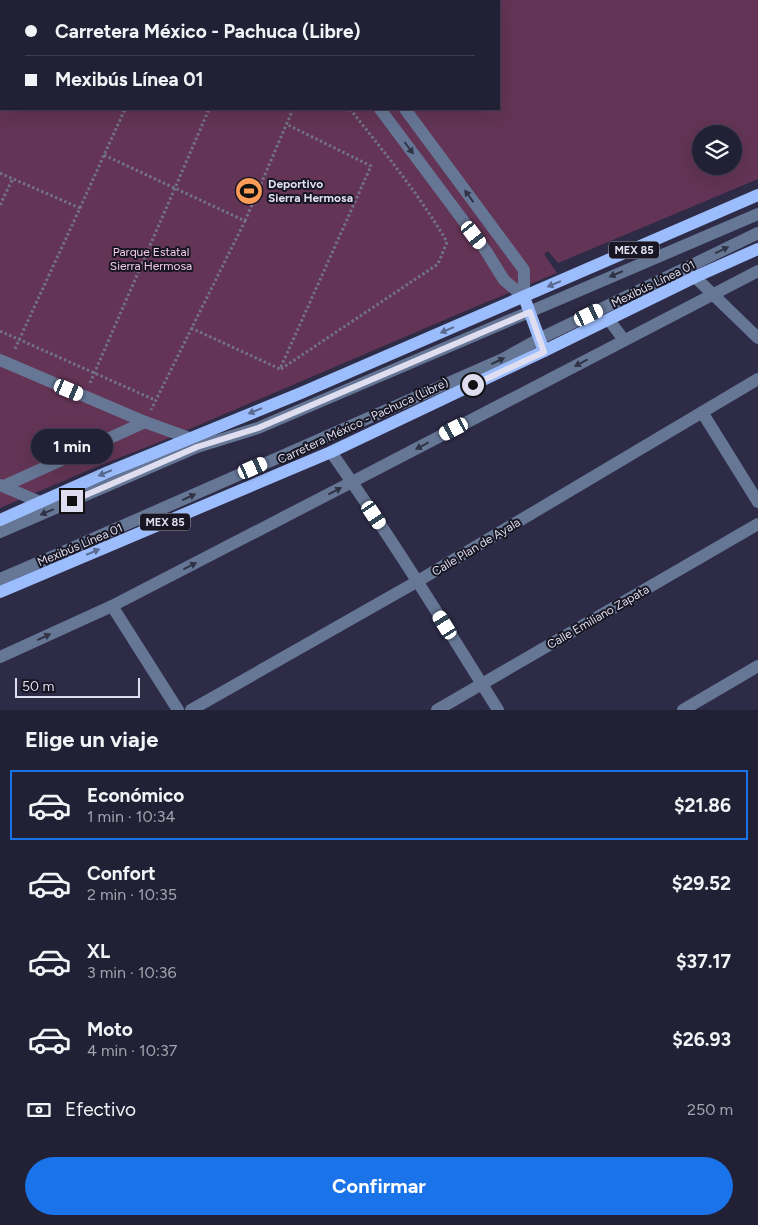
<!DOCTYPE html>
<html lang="es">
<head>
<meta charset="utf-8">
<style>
  :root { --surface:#222035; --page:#2a283d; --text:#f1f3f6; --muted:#a2a3ad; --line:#3f3e50; --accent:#1a73e8 }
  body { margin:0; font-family:Figtree,sans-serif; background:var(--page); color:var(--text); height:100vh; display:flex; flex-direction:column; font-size:19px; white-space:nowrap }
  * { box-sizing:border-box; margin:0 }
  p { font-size:16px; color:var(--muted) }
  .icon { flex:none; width:28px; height:28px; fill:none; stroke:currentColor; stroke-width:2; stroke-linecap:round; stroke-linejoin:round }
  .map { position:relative; height:710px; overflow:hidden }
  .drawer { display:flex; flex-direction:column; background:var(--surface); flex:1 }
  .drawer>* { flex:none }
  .guide { position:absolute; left:0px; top:0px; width:500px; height:110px; box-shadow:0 5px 20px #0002,0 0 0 1px var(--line); display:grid; align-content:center; height:110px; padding:0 25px; background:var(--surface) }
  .fabs { position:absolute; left:692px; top:125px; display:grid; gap:10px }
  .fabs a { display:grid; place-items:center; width:50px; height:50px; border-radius:50%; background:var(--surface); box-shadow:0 5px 20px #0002,0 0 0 1px var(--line); font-size:25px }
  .scale { position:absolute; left:15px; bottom:12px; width:125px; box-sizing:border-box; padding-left:5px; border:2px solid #dfdef1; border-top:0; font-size:14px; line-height:18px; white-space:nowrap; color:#dfdef1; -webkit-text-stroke:4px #171622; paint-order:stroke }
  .end { position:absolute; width:22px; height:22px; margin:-11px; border:6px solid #dfdef1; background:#111; box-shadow:0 0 0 2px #111 }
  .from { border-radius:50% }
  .bubble { position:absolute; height:35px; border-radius:18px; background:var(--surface); box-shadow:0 5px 20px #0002,0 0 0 1px var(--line); font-size:16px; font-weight:700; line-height:35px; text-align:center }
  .car { position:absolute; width:15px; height:30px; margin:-15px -8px; border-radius:6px; box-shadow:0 0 4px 1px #0007; background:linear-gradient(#fff 24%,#345 0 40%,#fff 0 76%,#345 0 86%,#fff 0) }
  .guide b { display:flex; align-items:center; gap:18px; height:48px; font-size:19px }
  .guide b+b { border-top:1px solid var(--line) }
  .guide i { width:12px; height:12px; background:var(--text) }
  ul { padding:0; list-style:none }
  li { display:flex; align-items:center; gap:15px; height:70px; margin:0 10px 8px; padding:0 15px; border:2px solid transparent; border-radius:0px }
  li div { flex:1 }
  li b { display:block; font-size:19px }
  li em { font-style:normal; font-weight:700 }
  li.active { border-color:var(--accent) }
  li>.icon { width:45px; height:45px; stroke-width:1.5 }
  h2 { padding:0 25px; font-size:22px; line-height:60px }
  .pay { display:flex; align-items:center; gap:12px; height:55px; padding:0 25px; font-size:19px }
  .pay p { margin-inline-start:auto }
  .cta { display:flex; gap:10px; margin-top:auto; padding:10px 25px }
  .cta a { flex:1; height:58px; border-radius:30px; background:var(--accent); color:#fff; font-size:20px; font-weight:700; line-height:58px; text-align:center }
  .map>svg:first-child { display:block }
  .green { fill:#633455; fill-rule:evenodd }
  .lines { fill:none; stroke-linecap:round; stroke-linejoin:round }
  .path { stroke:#737189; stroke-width:3; stroke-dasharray:2.5 2.5; stroke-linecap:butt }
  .minor { stroke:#667796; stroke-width:12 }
  .major { stroke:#9cbdfd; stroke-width:12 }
  .oneway { fill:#2f3345 }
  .oneway2 { fill:#5a6a90 }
  .route { stroke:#dfdef1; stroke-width:6 }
  .labels { text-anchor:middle; stroke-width:4; stroke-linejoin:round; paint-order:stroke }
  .shield { fill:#171622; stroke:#a3a2b3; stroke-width:1 }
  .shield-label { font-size:11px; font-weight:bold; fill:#dfdef1 }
  .poi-label { font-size:12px; font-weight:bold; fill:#dfdef1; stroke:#171622; text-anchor:start }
  .park-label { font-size:12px; fill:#f4cbe6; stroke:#171622 }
  .street-label { font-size:12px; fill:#dfdef1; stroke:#171622 }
</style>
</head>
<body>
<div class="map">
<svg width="758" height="710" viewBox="0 0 758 710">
  <rect width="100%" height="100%" fill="#2e2b47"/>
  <path class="green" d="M0,0H758V179L558,263L548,251L544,254L557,273L477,306L157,443L96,467L0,508ZM1,1H499V109H1ZM701,134H734V166H701Z"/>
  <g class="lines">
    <g class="path">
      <path d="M234,0L238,1"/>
      <path d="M19,1L21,0"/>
      <path d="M175,1L176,0"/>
      <path d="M0,14H1"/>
      <path d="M104,155L245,221L151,410"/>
      <path d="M0,173L80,208L14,351"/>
      <path d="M0,205L13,178"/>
      <path d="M80,208L125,109"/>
      <path d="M245,221L293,109"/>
      <path d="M191,328L280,369L371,166L286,124"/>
      <path d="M0,331L155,400"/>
      <path d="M281,369L438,264L447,242C419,194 384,152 350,109"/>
      <path d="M90,383L175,188L209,109"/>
    </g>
    <g class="minor">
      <path d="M299,0L300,1"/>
      <path d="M325,0L326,1"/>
      <path d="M380,109L486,251L504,280L524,297"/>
      <path d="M405,109L524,270V297"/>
      <path d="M695,277L758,338"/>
      <path d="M609,320L624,340"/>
      <path d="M0,360L145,422L189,438"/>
      <path d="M702,412L758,502"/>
      <path d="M331,452C390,536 444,623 498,710"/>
      <path d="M0,485L40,502"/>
      <path d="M4,486L145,422"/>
      <path d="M0,532L197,447L258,428L758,214"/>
      <path d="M0,579L56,555L503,359L539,339L758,233"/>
      <path d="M112,606L178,710"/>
      <path d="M0,657L112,606L352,482L758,271"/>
      <path d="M191,710L418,581L758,379"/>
      <path d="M437,710L758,524"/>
      <path d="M683,710L758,666"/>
    </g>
    <g class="major">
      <path d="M524,297L544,351"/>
      <path d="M0,520L108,472L301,393L758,195"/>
      <path d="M0,592L331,452L544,351L695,277L758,249"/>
    </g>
  </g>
  <defs><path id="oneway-solid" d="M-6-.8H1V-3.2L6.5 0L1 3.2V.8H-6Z" transform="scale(1.25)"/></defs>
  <g class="oneway">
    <use href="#oneway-solid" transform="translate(409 148) rotate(53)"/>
    <use href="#oneway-solid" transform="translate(469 196) rotate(-126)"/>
    <use href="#oneway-solid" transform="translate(722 250) rotate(-26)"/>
    <use href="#oneway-solid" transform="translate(616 274) rotate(157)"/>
    <use href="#oneway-solid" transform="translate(498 361) rotate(-25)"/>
    <use href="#oneway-solid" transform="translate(581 363) rotate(152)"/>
    <use href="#oneway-solid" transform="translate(422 446) rotate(152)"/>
    <use href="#oneway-solid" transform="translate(335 491) rotate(-27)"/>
    <use href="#oneway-solid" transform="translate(189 497) rotate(-24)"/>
    <use href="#oneway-solid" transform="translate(47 512) rotate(157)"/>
    <use href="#oneway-solid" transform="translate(190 566) rotate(-27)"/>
    <use href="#oneway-solid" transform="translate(44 637) rotate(-25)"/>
  </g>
  <g class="oneway2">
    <use href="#oneway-solid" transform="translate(554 284) rotate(157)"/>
    <use href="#oneway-solid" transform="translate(447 330) rotate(157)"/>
    <use href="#oneway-solid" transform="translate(255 411) rotate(158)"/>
    <use href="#oneway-solid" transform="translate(105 473) rotate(157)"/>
    <use href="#oneway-solid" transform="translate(93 552) rotate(-23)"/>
  </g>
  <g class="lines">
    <path class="route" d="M72,501L197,447L258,428L530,312L544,352L473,385"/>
  </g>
  <defs>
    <g id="stadium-disc" transform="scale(1.4375)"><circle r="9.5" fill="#fd9c56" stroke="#171622"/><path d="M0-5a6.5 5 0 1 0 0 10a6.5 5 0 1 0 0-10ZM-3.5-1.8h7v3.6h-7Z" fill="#111"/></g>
  </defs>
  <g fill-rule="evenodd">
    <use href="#stadium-disc" x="249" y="191"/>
  </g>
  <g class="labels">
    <g class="shield">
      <rect x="609" y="241.5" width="50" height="17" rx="4"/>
      <rect x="140" y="513.5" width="50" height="17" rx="4"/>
    </g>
    <g class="shield-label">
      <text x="634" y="254">MEX 85</text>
      <text x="165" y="526">MEX 85</text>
    </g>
    <g class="poi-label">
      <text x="268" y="188">Deportivo<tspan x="268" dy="14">Sierra Hermosa</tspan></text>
    </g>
    <g class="park-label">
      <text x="151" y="256">Parque Estatal<tspan x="151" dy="14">Sierra Hermosa</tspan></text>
    </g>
    <g class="street-label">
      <text transform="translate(653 284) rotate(-26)" y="4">Mexibús Línea 01</text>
      <text transform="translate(363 421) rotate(-25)" y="4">Carretera México - Pachuca (Libre)</text>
      <text transform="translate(80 545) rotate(-23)" y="4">Mexibús Línea 01</text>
      <text transform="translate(476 547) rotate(-31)" y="4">Calle Plan de Ayala</text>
      <text transform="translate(598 617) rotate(-30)" y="4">Calle Emiliano Zapata</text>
    </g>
  </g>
</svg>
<div class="fabs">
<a><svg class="icon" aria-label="layers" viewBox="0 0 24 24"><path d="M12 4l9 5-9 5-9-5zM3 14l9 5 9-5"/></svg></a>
</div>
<div class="scale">50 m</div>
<i class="end from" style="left:473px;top:385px"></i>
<i class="end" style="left:72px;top:501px"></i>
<div class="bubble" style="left:31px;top:429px;width:82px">1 min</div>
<i class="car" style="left:474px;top:235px;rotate:143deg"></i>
<i class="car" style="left:589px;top:315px;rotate:64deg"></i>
<i class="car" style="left:69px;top:390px;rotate:113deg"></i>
<i class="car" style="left:454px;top:429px;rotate:242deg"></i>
<i class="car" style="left:253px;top:468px;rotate:66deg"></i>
<i class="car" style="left:374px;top:515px;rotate:146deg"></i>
<i class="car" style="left:445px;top:625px;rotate:328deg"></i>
<div class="guide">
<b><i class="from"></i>Carretera México - Pachuca (Libre)</b>
<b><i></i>Mexibús Línea 01</b>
</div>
</div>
<section class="drawer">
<h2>Elige un viaje</h2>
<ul>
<li class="active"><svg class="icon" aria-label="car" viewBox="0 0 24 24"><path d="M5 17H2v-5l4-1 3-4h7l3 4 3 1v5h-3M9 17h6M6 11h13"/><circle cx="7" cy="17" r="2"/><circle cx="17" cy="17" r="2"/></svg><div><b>Económico</b><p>1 min · 10:34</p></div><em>$21.86</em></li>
<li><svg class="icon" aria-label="car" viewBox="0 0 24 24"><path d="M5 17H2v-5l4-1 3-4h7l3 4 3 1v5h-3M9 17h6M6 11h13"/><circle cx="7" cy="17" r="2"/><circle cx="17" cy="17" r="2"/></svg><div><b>Confort</b><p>2 min · 10:35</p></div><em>$29.52</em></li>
<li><svg class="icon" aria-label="car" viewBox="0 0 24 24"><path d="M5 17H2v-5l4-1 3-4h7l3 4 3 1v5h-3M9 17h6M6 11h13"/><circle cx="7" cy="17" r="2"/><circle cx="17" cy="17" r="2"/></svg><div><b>XL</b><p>3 min · 10:36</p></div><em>$37.17</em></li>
<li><svg class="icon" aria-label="car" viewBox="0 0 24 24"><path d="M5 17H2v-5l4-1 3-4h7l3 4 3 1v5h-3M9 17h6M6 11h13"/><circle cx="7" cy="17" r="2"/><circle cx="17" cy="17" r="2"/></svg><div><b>Moto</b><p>4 min · 10:37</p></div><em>$26.93</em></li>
</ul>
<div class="pay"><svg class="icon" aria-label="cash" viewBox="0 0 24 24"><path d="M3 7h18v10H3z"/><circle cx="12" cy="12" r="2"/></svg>Efectivo<p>250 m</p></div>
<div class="cta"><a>Confirmar</a></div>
</section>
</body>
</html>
